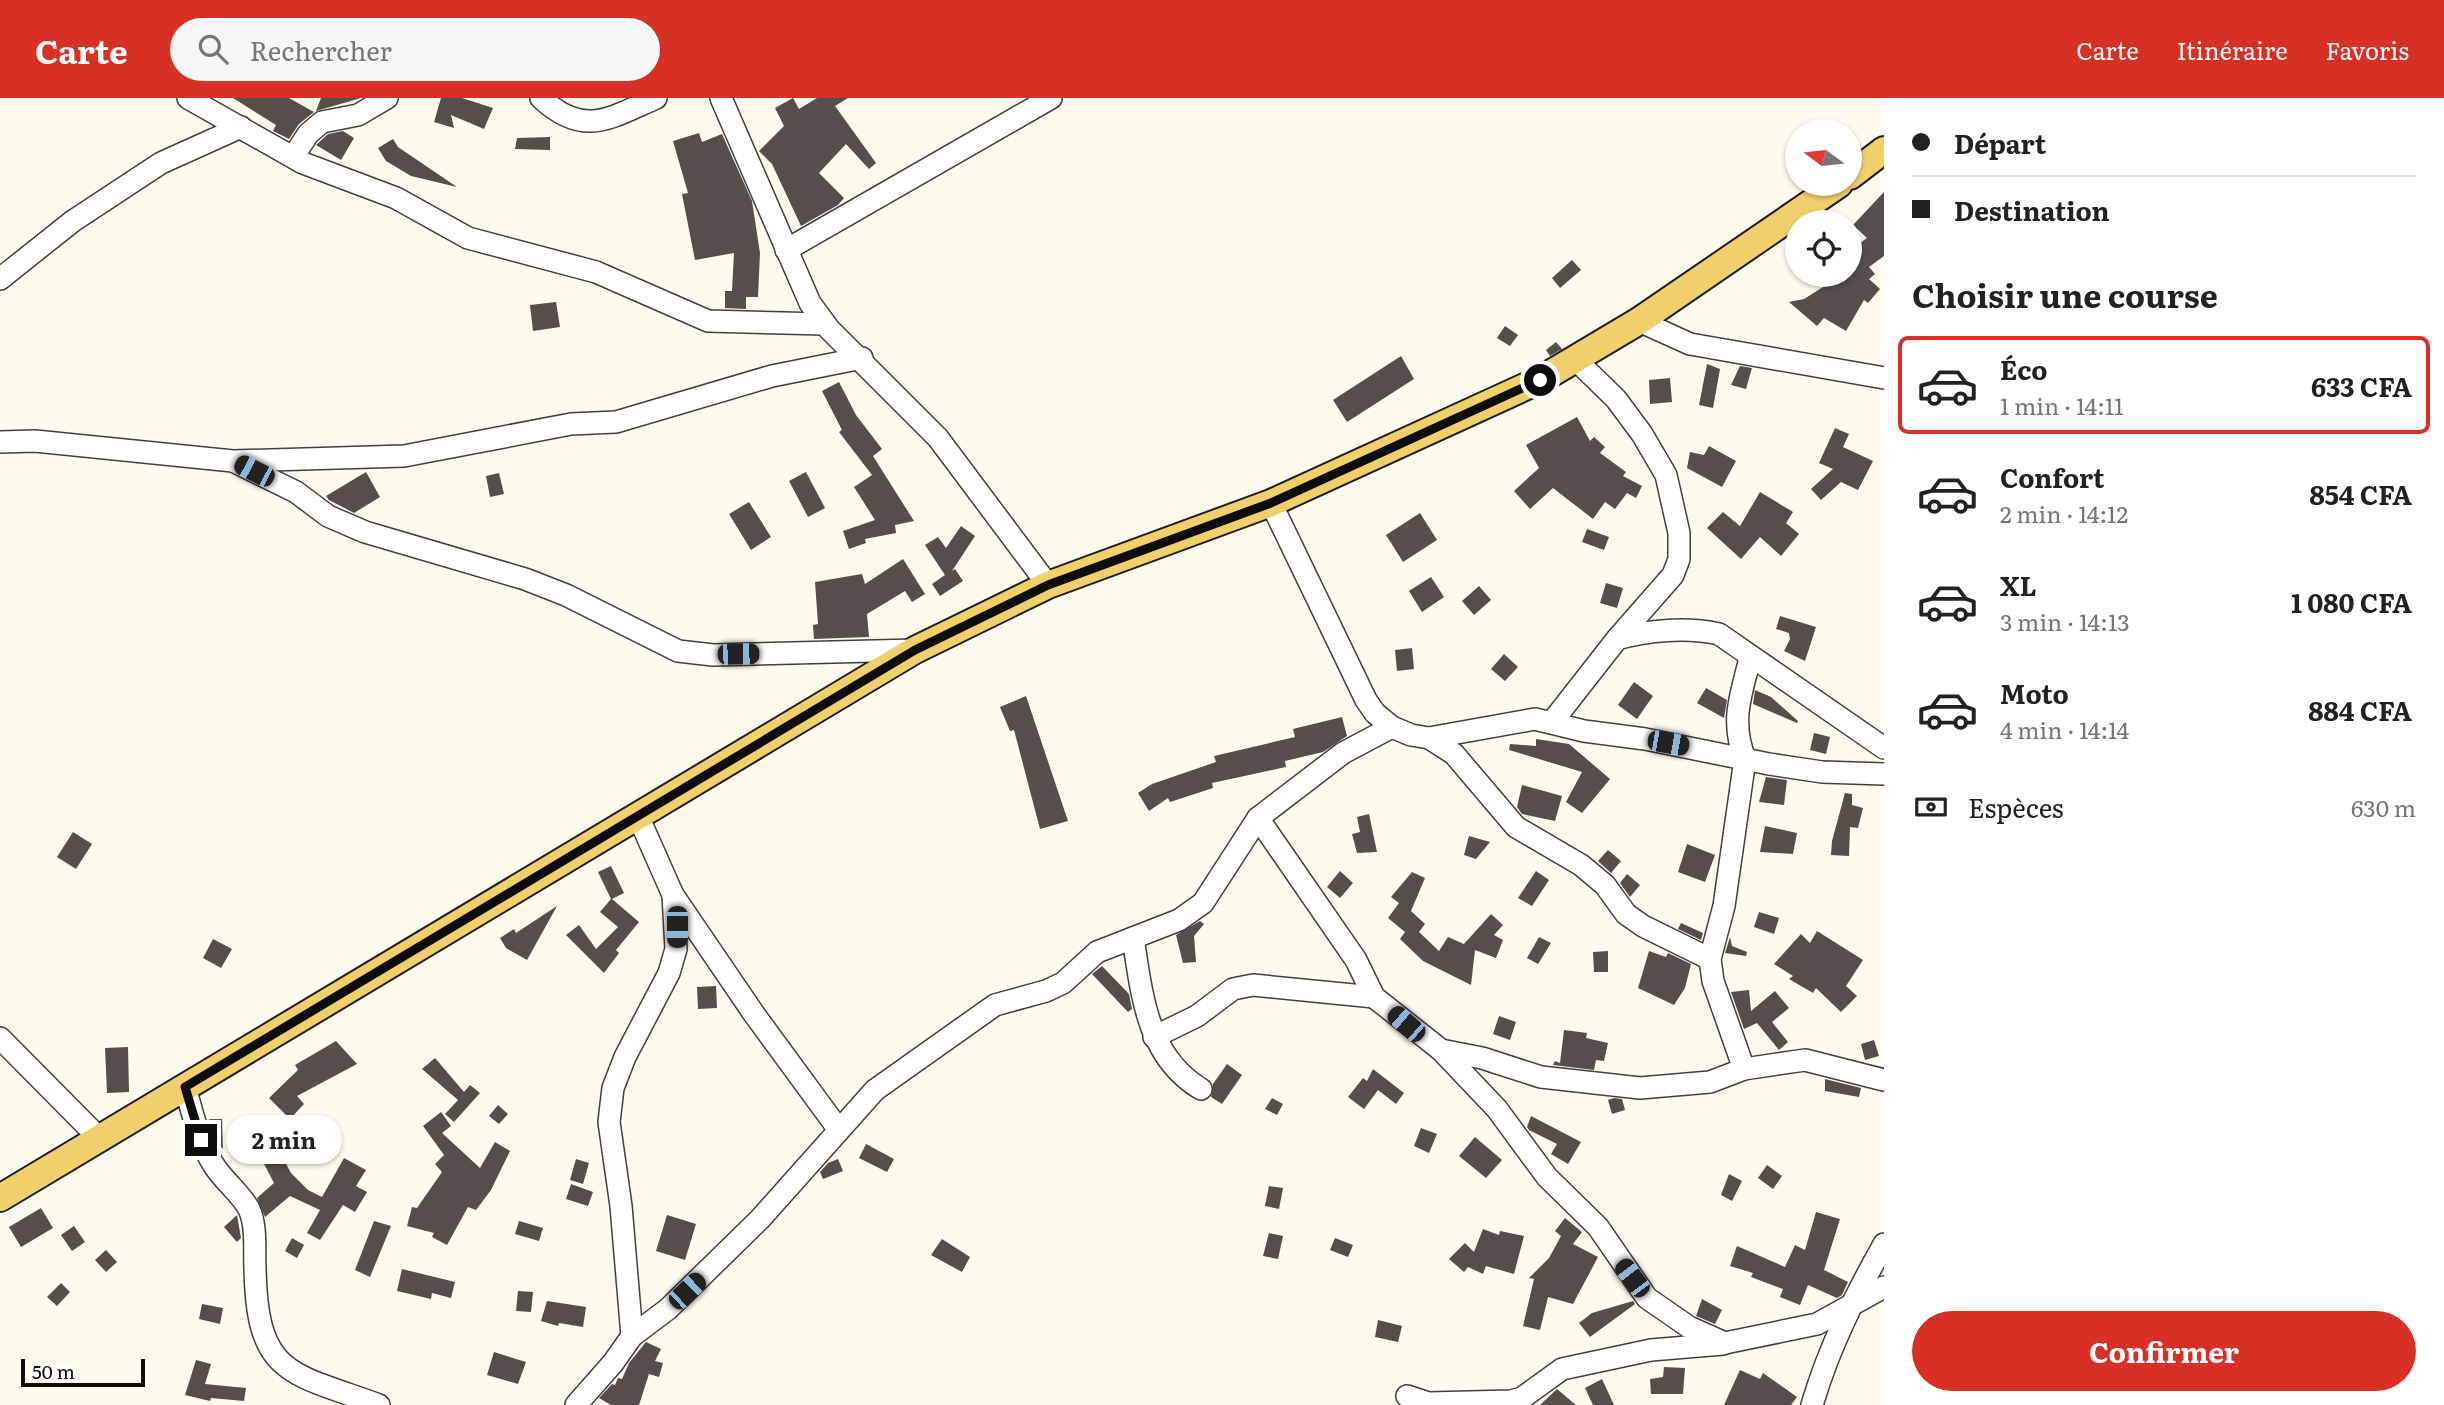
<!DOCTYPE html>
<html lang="fr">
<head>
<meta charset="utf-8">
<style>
  :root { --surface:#fff; --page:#f6f6f6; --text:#222; --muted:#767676; --line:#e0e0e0; --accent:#d93025 }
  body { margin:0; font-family:Literata,serif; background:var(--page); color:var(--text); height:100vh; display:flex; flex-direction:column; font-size:26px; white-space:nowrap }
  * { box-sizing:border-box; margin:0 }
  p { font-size:23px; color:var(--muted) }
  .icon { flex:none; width:38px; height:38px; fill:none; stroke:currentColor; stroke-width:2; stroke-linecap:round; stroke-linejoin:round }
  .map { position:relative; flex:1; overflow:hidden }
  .sheet { display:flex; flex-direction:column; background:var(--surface); width:560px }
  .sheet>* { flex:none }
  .hud { display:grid; align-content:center; height:154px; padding:0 28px; background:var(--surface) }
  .needle { width:46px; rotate:285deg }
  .controls { position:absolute; left:1785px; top:21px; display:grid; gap:14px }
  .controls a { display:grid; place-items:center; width:77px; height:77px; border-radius:50%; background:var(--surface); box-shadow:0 2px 5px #0004; font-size:35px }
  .scale { position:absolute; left:21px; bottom:18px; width:124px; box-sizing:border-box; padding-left:7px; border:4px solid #0d0d0d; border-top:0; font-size:19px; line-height:24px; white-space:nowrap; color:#0d0d0d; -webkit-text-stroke:5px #fff; paint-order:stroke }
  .end { position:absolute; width:32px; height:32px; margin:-16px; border:9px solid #0d0d0d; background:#fff; box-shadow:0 0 0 4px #fff }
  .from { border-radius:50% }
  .bubble { position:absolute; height:49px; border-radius:24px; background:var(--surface); box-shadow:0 2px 5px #0004; font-size:23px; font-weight:700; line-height:49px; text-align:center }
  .car { position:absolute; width:21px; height:42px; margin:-21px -10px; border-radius:9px; box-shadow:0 0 5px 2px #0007; background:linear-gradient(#222 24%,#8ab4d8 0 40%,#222 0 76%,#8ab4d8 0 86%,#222 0) }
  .hud b { display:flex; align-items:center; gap:24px; height:66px; font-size:26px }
  .hud b+b { border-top:2px solid var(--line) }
  .hud i { width:18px; height:18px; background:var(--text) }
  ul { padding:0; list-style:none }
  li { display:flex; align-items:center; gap:21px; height:98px; margin:0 14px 10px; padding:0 14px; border:4px solid transparent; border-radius:10px }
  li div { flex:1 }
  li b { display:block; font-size:26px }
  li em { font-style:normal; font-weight:700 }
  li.active { border-color:var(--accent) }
  li>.icon { width:63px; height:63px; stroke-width:1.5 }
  h2 { padding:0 28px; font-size:32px; line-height:84px }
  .pay { display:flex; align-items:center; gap:18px; height:77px; padding:0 28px; font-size:26px }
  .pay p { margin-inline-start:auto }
  .button { display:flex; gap:14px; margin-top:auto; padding:14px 28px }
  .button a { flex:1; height:80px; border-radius:42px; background:var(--accent); color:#fff; font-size:28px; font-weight:700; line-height:80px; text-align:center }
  header { display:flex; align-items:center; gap:42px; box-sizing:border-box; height:98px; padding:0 35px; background:var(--accent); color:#fff }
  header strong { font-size:33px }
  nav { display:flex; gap:38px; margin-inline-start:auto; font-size:24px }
  .search { width:490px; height:63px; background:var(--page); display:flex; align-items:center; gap:18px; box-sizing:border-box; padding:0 24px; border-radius:38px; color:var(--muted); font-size:26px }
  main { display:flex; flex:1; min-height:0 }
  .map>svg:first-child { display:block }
  .building { fill:#554e4a }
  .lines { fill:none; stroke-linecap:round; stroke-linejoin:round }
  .minor-casing { stroke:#404040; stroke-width:24 }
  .major-casing { stroke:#1e1e1e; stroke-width:30 }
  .minor { stroke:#fff; stroke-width:21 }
  .major { stroke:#f1d06b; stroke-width:26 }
  .route { stroke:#0d0d0d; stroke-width:9 }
</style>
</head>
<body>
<header>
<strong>Carte</strong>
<div class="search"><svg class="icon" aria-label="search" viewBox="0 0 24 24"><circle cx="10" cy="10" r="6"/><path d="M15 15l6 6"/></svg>Rechercher</div>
<nav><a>Carte</a><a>Itinéraire</a><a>Favoris</a></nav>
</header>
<main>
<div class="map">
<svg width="1884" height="1307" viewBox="0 0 1884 1307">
  <rect width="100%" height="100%" fill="#fefbee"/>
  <g class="building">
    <path d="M233,0H289L314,14L299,26L289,41L273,33L276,27Z"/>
    <path d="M321,0H361L316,13Z"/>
    <path d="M441,0H462L493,10L484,31L451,17L454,30L434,24Z"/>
    <path d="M793,0L799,11L817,0H848L835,8L876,65L869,71L846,46L819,75L844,100L838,107L801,128L772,66L759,53L784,28L775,10Z"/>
    <path d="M343,33L354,40L341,62L316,47L328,36Z"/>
    <path d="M699,35L702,44L722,36L752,103L760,155L758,199H746V211L725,210V193H732L734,155L695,162L682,96L688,95L673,43Z"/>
    <path d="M550,39V52L515,51L517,40Z"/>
    <path d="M393,41L398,49L457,89L411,78L386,63L378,50Z"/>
    <path d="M1884,94V158L1869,169L1875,176L1869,181L1880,191L1868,205L1864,202L1846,233L1824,220L1817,228L1789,204L1804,201L1842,177H1850V162L1862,153L1857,147L1867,140L1853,127Z"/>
    <path d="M1572,162L1581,172L1560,190L1552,180Z"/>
    <path d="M556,204L560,229L533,233L530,207Z"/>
    <path d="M1505,228L1518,237L1510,248L1497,240Z"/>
    <path d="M1556,244L1562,251L1550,258L1546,252Z"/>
    <path d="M1401,258L1414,281L1347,324L1333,302Z"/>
    <path d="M1707,266L1720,271L1713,310L1699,307Z"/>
    <path d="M1740,268L1752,270L1746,291L1731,287Z"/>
    <path d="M1670,280L1672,304L1650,306L1649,282Z"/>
    <path d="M839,284L856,317L882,351L873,358L914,423L895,427L896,435L865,441L866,445L849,451L843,433L875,422L854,389L872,377L839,334L842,332L822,293Z"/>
    <path d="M1577,319L1590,343L1594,339L1605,349L1600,355L1626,374L1623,378L1642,388L1636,400L1627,395L1615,411L1605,404L1593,421L1553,390L1530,411L1514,393L1539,370L1526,347Z"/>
    <path d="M1835,330L1849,336L1843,349L1873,363L1858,392L1841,384L1821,402L1811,391L1833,371L1819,365Z"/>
    <path d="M1709,348L1736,363L1722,389L1687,370L1690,354L1704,357Z"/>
    <path d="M366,374L380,399L354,415L329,402L326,398Z"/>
    <path d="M806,374L825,410L808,419L789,383Z"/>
    <path d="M499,375L504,396L490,399L486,378Z"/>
    <path d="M1760,394L1793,414L1786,425L1799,436L1781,458L1760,439L1741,461L1707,430L1723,414L1740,428Z"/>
    <path d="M749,404L771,439L751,452L729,416Z"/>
    <path d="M1420,415L1437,442L1403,464L1386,437Z"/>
    <path d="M961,428L975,438L952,473L955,471L963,483L940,498L932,486L945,477L925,447L938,439L946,450Z"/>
    <path d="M1587,431L1609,439L1604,452L1582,444Z"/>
    <path d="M903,461L925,496L912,504L905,493L867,516L869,539L814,541L813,527L818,526L815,484L862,476L865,486Z"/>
    <path d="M1431,479L1444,499L1422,514L1409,493Z"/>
    <path d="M1606,485L1623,490L1617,510L1600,505Z"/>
    <path d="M1479,488L1491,502L1474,517L1462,503Z"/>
    <path d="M1780,518L1816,529L1805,563L1784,553L1790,541L1789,535L1776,531Z"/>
    <path d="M1412,550L1414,571L1397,573L1395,552Z"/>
    <path d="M1504,556L1518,569L1505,583L1491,571Z"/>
    <path d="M1634,584L1653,598L1637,621L1618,607Z"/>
    <path d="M1706,590L1727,602L1724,620L1697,605Z"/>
    <path d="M1755,592L1771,599L1798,623L1797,625L1753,606Z"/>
    <path d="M1026,598L1068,723L1040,731L1014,632L1010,633L1000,609Z"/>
    <path d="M1342,619L1347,638L1323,654L1285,663L1286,669L1212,685L1213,690L1170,704L1168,700L1149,713L1138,695L1152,686L1216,664L1214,658L1295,639L1293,631Z"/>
    <path d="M1814,635L1830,639L1826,656L1810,652Z"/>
    <path d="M1536,641L1569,646L1610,681L1582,715L1566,704L1582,674L1509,652L1510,646L1536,648Z"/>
    <path d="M1766,679L1787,682L1784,707L1759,704Z"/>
    <path d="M1522,687L1562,698L1555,723L1522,716L1517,709Z"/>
    <path d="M1845,695L1852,696V707L1863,710L1858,730L1850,729L1849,758L1831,757L1832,743Z"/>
    <path d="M1369,716L1377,754L1357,755L1352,736L1360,734L1357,719Z"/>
    <path d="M1765,728L1797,735L1793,756L1760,754Z"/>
    <path d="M73,734L92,746L76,771L57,759Z"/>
    <path d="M1469,738L1490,744L1476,761L1464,757Z"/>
    <path d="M1687,746L1715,757L1705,784L1678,774Z"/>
    <path d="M1608,752L1621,763L1611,775L1598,763Z"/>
    <path d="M611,768L624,795L612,801L639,824L616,852L619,855L604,875L566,837L579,827L596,851L618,829L600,814L611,801L598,774Z"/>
    <path d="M1340,773L1353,785L1340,800L1327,789Z"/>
    <path d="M1536,773L1549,782L1532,808L1518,800Z"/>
    <path d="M1412,774L1425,780L1411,813L1425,826L1419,834L1439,853L1448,839L1464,846L1491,816L1503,827L1494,837L1503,842L1496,860L1475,852L1471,887L1423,863L1400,841L1405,834L1388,820L1399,805L1391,799Z"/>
    <path d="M1627,776L1640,787L1630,799L1620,785Z"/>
    <path d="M557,808L527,862L506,850L500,840L514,831L516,835Z"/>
    <path d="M1759,814L1779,820L1774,836L1754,829Z"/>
    <path d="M1200,823L1204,826L1194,838L1196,864L1183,865L1176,837Z"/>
    <path d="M1681,825L1703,835L1701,842L1678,831Z"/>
    <path d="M1817,833L1863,862L1846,888L1857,898L1841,914L1816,890L1813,895L1789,881L1793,878L1774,866L1801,836L1810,845Z"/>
    <path d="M1539,839L1551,845L1538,866L1527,860Z"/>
    <path d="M1730,839L1732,848L1747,854L1746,858L1725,855Z"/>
    <path d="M213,841L232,851L221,870L203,860Z"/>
    <path d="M1608,853V874H1594L1593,854Z"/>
    <path d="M1649,853L1666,859L1668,855L1691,866L1685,890L1674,907L1638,890Z"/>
    <path d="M1102,868L1129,896L1132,911L1128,914L1092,876Z"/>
    <path d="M716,888L717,910L698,911L697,889Z"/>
    <path d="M1749,892L1751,913L1775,893L1789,910L1772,924L1788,944L1779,952L1757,925L1744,931L1731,894Z"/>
    <path d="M1499,918L1516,924L1510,942L1493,936Z"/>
    <path d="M1564,932L1587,935L1586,940L1608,945L1604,963L1596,962L1594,972L1553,967L1555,963L1560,965Z"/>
    <path d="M1874,942L1879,958L1865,962L1861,946Z"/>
    <path d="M336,943L357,966L297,998L304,1006L290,1021L269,1000L298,972L295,967Z"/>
    <path d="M128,949L129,994L107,995L105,950Z"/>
    <path d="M435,960L464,994L470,987L480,995L454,1024L445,1016L458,1002L422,971Z"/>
    <path d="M1227,966L1242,977L1222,1006L1211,999L1213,986Z"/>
    <path d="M1373,971L1404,995L1396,1006L1378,992L1364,1011L1348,999L1363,980L1367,983Z"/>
    <path d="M1825,981L1861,990L1859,999L1825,993Z"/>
    <path d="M1272,1000L1283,1006L1277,1017L1265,1011Z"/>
    <path d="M1614,1000L1622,1001L1625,1012L1612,1016L1608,1002Z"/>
    <path d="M498,1007L508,1016L499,1026L489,1018Z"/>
    <path d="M441,1014L451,1028L442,1035L480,1070L495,1044L510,1053L491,1092L476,1112L468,1109L447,1147L432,1139L434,1135L407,1128L412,1109L417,1110L442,1074L435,1066L444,1057L423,1028Z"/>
    <path d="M1531,1018L1581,1044L1568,1066L1551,1056L1557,1046L1529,1032L1527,1029Z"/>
    <path d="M209,1021H222L223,1051L217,1045Z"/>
    <path d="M1421,1030L1437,1036L1429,1055L1414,1048Z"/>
    <path d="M1475,1039L1502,1062L1486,1080L1459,1058Z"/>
    <path d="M866,1046L894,1061L887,1074L859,1060Z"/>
    <path d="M278,1051L291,1075L308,1092L322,1099L344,1060L366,1072L356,1088L367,1094L355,1114L343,1107L320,1142L307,1135L320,1112L290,1098L265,1119L257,1100L274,1085L261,1060Z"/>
    <path d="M576,1061L589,1065L583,1086L570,1082Z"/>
    <path d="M838,1061L843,1073L823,1081L820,1074L828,1065Z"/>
    <path d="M1767,1067L1782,1078L1773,1091L1758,1080Z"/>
    <path d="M1729,1076L1742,1083L1732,1103L1721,1097Z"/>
    <path d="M571,1086L593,1094L588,1108L566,1101Z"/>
    <path d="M1269,1088L1283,1090L1279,1111L1265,1108Z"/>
    <path d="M41,1110L53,1130L21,1149L9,1129Z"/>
    <path d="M1816,1114L1840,1121L1824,1172L1848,1184L1842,1197L1837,1200L1808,1187L1800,1207L1780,1199L1783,1191L1751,1179L1753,1175L1730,1168L1737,1148L1785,1169L1795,1147L1805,1152Z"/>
    <path d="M237,1117L241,1140L237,1144L224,1129Z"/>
    <path d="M667,1117L696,1126L685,1162L656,1153Z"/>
    <path d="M1565,1120L1582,1134L1573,1146L1598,1159L1573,1206L1548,1199L1540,1232L1523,1228L1534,1181L1529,1180L1549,1160L1561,1138L1555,1133Z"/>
    <path d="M374,1123L391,1128L370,1179L355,1172Z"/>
    <path d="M519,1123L543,1130L539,1143L515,1136Z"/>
    <path d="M74,1128L85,1144L72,1153L61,1137Z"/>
    <path d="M1483,1131L1499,1137L1500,1133L1524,1138L1514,1176L1486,1168L1483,1176L1468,1169L1464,1174L1449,1161L1465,1145L1474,1154Z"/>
    <path d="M1269,1135L1283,1138L1278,1161L1263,1158Z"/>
    <path d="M292,1140L304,1147L297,1160L285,1153Z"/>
    <path d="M1335,1140L1353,1147L1348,1159L1330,1152Z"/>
    <path d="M942,1141L970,1159L962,1174L931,1157Z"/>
    <path d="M106,1152L117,1164L106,1174L95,1162Z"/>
    <path d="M402,1171L455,1184L451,1200L432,1195L431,1201L397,1193Z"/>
    <path d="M61,1185L70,1194L57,1208L47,1199Z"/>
    <path d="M518,1193L533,1194L531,1214L516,1213Z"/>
    <path d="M1702,1201L1722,1212L1715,1226L1696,1218Z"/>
    <path d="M547,1203L586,1209L583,1229L559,1225L558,1228L541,1223Z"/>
    <path d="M1633,1203L1635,1206L1590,1239L1579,1225L1592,1215Z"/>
    <path d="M202,1206L223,1210L220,1226L199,1221Z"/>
    <path d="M1378,1222L1402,1228L1398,1244L1375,1239Z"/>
    <path d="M646,1244L661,1251L655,1263L663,1265L659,1279L649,1276L639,1307H611L599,1300L612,1286L615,1287L618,1280L622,1281L629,1265Z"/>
    <path d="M494,1254L526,1264L518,1286L487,1277Z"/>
    <path d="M196,1262L211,1266L205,1286L246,1290L244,1303L211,1300L210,1303L185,1297Z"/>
    <path d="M1664,1269L1685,1270L1683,1296H1651L1650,1281L1663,1279Z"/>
    <path d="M1740,1272L1760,1281L1763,1275L1797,1299L1791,1307H1724Z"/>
    <path d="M1602,1281L1614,1307H1593L1585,1290Z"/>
    <path d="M1557,1291L1576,1307H1540Z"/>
  </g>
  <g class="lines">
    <g class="minor-casing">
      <g id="minor">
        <path d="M188,0L303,65L396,100L468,140L596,174L708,223L825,226"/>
        <path d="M541,0C584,40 610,20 656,0"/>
        <path d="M721,0L810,205L829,231L938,340L1048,487"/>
        <path d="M293,59L308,36L322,24L358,17L387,0"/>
        <path d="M786,152L1051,0"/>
        <path d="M0,181L73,123L161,65L241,29"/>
        <path d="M1639,223L1690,246L1884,280"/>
        <path d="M1575,261L1616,301L1642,336L1666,377L1679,435V461L1673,477L1617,541"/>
        <path d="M0,344L35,343L233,363L404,358L571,326L616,324L772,278L862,260"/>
        <path d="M235,364L296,394L328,418L365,434L525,481L566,497L678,553L713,557L915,552"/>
        <path d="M1271,405L1366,602L1375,615L1392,629L1411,637L1429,640L1535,621L1584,633L1645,641L1769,666L1822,674L1884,676"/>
        <path d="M1552,624L1617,541C1648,532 1687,529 1719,536L1884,650"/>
        <path d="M1429,640L1454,656L1516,729L1581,767L1605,787L1626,816L1643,828L1710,861"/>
        <path d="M638,718L673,797L754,916L839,1032"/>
        <path d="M1258,720L1356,862L1374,899L1441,952L1497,1011L1547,1079L1598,1129L1647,1200L1689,1229L1725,1245L1817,1226L1884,1189"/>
        <path d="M1133,840C1142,897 1147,959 1201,991"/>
        <path d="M1154,939L1197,918L1233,891L1253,887L1374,899"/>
        <path d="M0,940L100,1041"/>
        <path d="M1441,952L1482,960L1541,979L1640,990L1710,984L1744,971L1805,962L1884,982"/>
        <path d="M1744,971L1713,883L1710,861L1724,808L1745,661C1730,622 1741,598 1750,560"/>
        <path d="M185,989C193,1017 199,1045 215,1069C225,1084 241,1096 249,1111C257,1128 254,1152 255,1170C257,1278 289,1274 379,1307"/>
        <path d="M632,1238L621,1108L609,1024L613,990L625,959L669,875L676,851L673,797"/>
        <path d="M1407,1298L1428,1305L1511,1303L1522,1300L1562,1271L1651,1252L1723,1246"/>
        <path d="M576,1307L613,1265L632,1238L668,1211L760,1121L875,992L995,907L1046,893L1063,885L1097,854L1179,822L1203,805L1258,720L1343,655L1392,629"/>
        <path d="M1812,1307C1829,1249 1855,1198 1884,1146"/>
      </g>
    </g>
    <g class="major-casing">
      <g id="major">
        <path d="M1850,78L1884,52"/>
        <path d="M0,1100L915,552L1048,487L1271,405L1540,282L1639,223L1839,86"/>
      </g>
    </g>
    <use href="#minor" class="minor"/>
    <use href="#major" class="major"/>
  </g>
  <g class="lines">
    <path class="route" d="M201,1042L185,989L915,552L1048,487L1271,405L1540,282"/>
  </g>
</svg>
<div class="controls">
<a><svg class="needle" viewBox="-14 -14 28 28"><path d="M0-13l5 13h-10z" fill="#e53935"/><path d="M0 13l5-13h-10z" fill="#767676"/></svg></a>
<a><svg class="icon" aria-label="locate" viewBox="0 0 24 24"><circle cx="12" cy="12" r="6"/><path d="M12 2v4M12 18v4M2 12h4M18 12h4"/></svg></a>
</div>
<div class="scale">50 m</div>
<i class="end from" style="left:1540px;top:282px"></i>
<i class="end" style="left:201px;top:1042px"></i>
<div class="bubble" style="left:226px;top:1017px;width:116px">2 min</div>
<i class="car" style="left:254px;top:373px;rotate:297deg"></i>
<i class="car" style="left:738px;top:556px;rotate:89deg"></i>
<i class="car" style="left:1668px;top:645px;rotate:100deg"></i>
<i class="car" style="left:677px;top:829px;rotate:180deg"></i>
<i class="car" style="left:1406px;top:926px;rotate:311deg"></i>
<i class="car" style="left:1632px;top:1180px;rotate:323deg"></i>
<i class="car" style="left:687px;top:1193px;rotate:46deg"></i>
</div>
<section class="sheet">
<div class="hud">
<b><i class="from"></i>Départ</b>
<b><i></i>Destination</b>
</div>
<h2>Choisir une course</h2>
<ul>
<li class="active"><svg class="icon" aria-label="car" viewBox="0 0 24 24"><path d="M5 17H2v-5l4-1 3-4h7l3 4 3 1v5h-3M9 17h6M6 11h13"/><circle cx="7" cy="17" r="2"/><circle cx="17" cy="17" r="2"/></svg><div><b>Éco</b><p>1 min · 14:11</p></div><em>633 CFA</em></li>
<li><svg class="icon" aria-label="car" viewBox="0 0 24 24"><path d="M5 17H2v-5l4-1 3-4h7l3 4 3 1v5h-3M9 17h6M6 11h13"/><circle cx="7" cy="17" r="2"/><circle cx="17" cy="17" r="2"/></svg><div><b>Confort</b><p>2 min · 14:12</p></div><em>854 CFA</em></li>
<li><svg class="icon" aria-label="car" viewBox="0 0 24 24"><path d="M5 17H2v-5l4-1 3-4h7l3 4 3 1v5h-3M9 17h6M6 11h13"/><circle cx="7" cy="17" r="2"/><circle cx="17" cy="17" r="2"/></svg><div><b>XL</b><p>3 min · 14:13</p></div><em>1 080 CFA</em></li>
<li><svg class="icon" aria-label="car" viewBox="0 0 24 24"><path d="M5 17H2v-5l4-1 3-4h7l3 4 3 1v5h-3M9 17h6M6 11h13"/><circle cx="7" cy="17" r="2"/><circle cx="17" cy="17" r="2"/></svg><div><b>Moto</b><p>4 min · 14:14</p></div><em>884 CFA</em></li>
</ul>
<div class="pay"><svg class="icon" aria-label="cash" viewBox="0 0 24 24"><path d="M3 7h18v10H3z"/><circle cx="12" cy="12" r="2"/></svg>Espèces<p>630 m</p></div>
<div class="button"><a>Confirmer</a></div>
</section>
</main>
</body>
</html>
